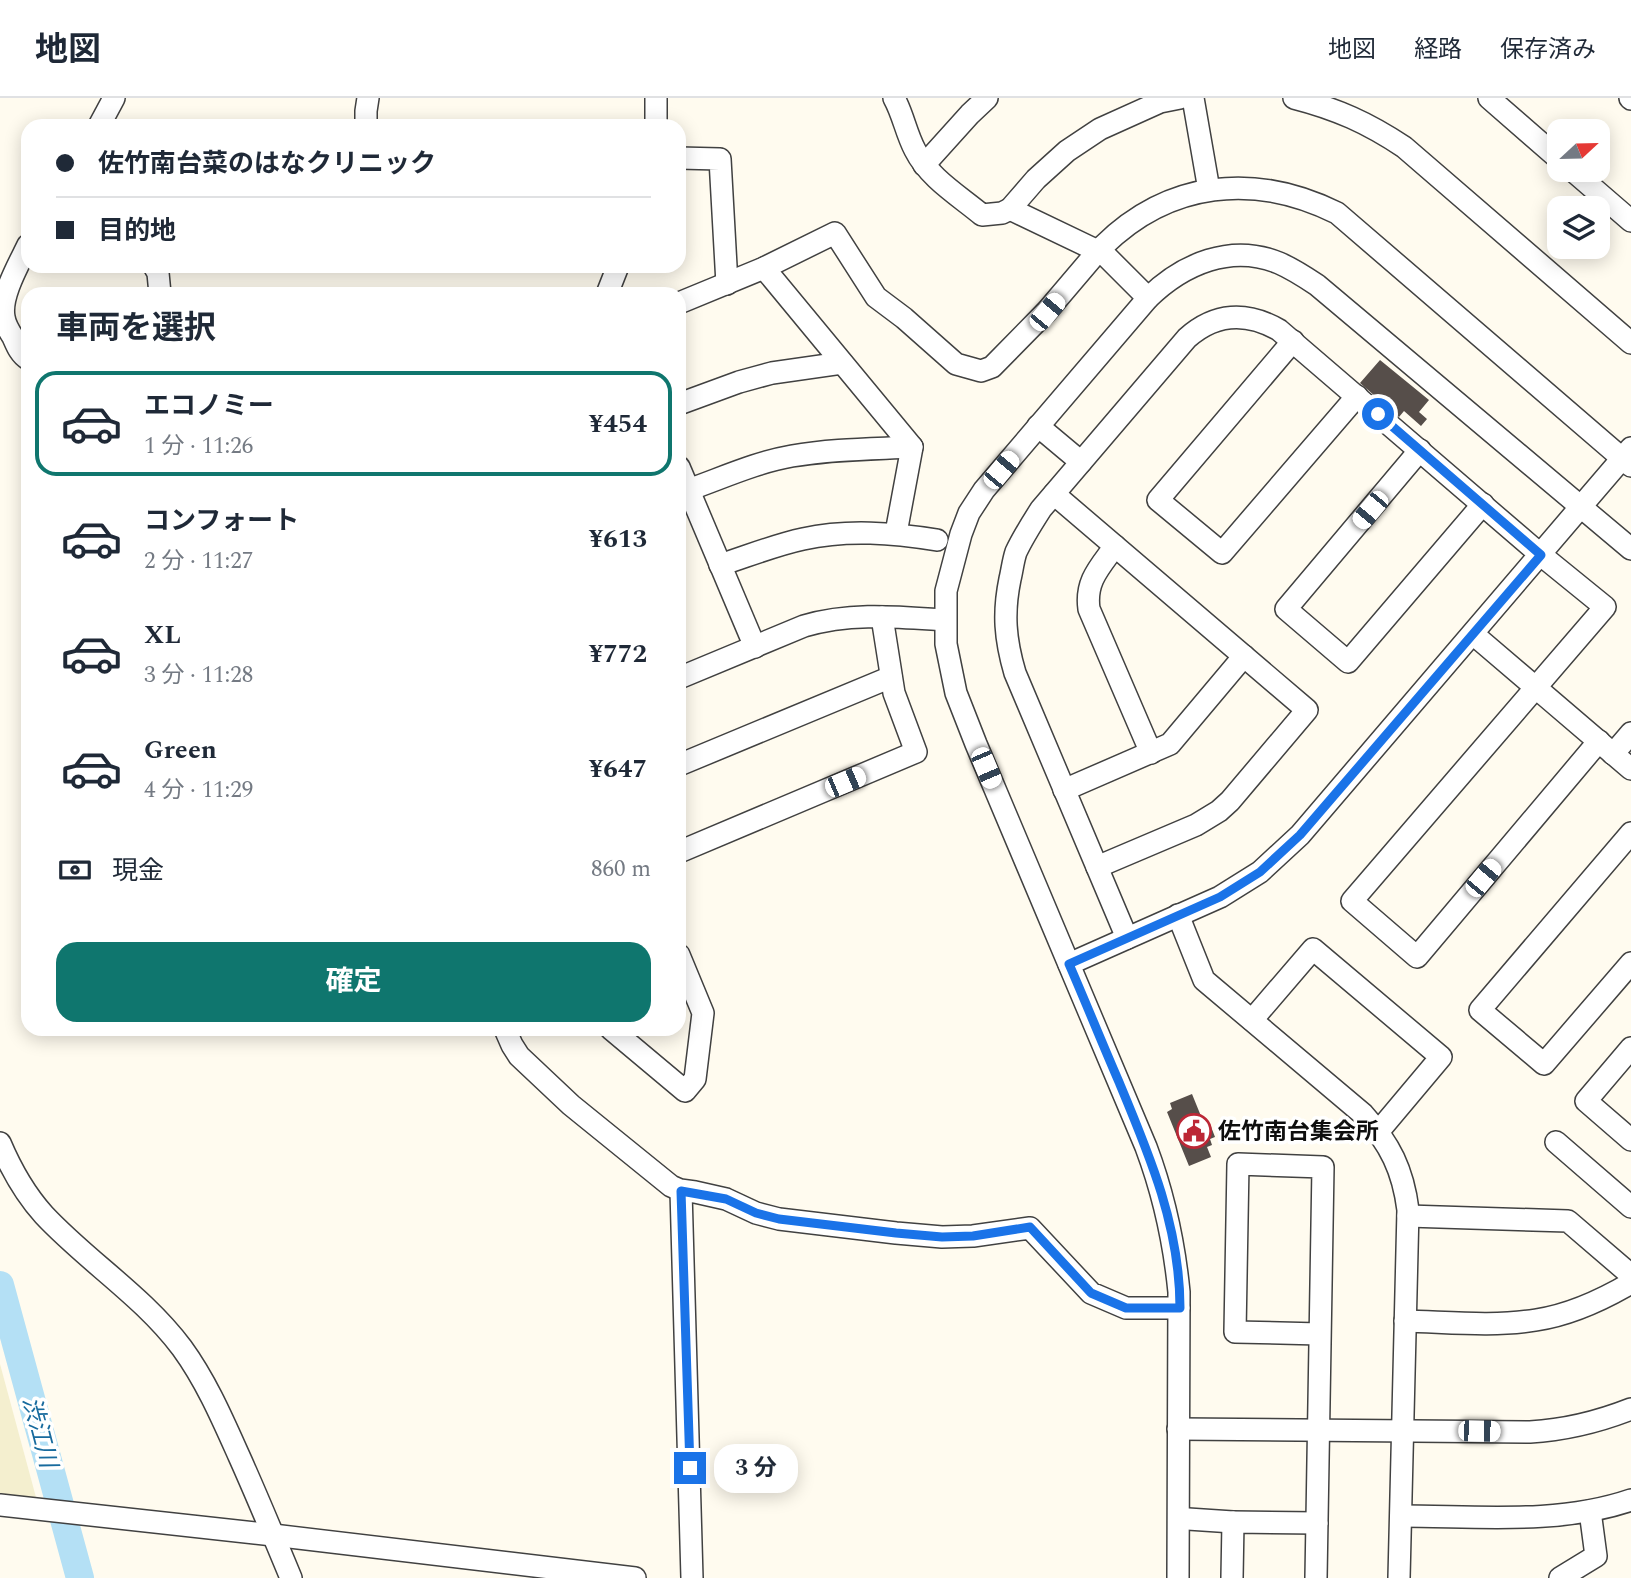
<!DOCTYPE html>
<html lang="ja">
<head>
<meta charset="utf-8">
<style>
  :root { --surface:#fff; --page:#f2f2f3; --text:#1f2937; --muted:#747a83; --line:#e0e1e3; --accent:#0f766e }
  body { margin:0; font-family:Spectral,"Noto Sans JP",serif; background:var(--page); color:var(--text); height:100vh; display:flex; flex-direction:column; font-size:26px; white-space:nowrap }
  * { box-sizing:border-box; margin:0 }
  p { font-size:23px; color:var(--muted) }
  .icon { flex:none; width:38px; height:38px; fill:none; stroke:currentColor; stroke-width:2; stroke-linecap:round; stroke-linejoin:round }
  .map { position:relative; flex:1; overflow:hidden }
  .details { position:absolute; left:21px; top:189px; width:665px; height:749px; display:flex; flex-direction:column; background:var(--surface); border-radius:21px; box-shadow:0 4px 18px #0003 }
  .details>* { flex:none }
  .top-card { position:absolute; left:21px; top:21px; width:665px; height:154px; border-radius:21px; box-shadow:0 4px 18px #0003; display:grid; align-content:center; height:154px; padding:0 35px; background:var(--surface) }
  .needle { width:46px; rotate:68deg }
  .fabs { position:absolute; left:1547px; top:21px; display:grid; gap:14px }
  .fabs a { display:grid; place-items:center; width:63px; height:63px; border-radius:14px; background:var(--surface); box-shadow:0 4px 18px #0003; font-size:35px }
  .end { position:absolute; width:32px; height:32px; margin:-16px; border:9px solid #1a73e8; background:#fff; box-shadow:0 0 0 4px #fff }
  .from { border-radius:50% }
  .bubble { position:absolute; height:49px; border-radius:21px; background:var(--surface); box-shadow:0 4px 18px #0003; font-size:23px; font-weight:700; line-height:49px; text-align:center }
  .car { position:absolute; width:21px; height:42px; margin:-21px -10px; border-radius:9px; box-shadow:0 0 5px 2px #0007; background:linear-gradient(#fff 24%,#345 0 40%,#fff 0 76%,#345 0 86%,#fff 0) }
  .top-card b { display:flex; align-items:center; gap:24px; height:66px; font-size:26px }
  .top-card b+b { border-top:2px solid var(--line) }
  .top-card i { width:18px; height:18px; background:var(--text) }
  ul { padding:0; list-style:none }
  li { display:flex; align-items:center; gap:21px; height:105px; margin:0 14px 10px; padding:0 21px; border:4px solid transparent; border-radius:21px }
  li div { flex:1 }
  li b { display:block; font-size:26px }
  li em { font-style:normal; font-weight:700 }
  li.on { border-color:var(--accent) }
  li>.icon { width:63px; height:63px; stroke-width:1.5 }
  h2 { padding:0 35px; font-size:32px; line-height:84px }
  .pay { display:flex; align-items:center; gap:18px; height:77px; padding:0 35px; font-size:26px }
  .pay p { margin-inline-start:auto }
  .action { display:flex; gap:14px; margin-top:auto; padding:14px 35px }
  .action a { flex:1; height:80px; border-radius:21px; background:var(--accent); color:#fff; font-size:28px; font-weight:700; line-height:80px; text-align:center }
  header { display:flex; align-items:center; gap:42px; box-sizing:border-box; height:98px; padding:0 35px; background:var(--surface); border-bottom:2px solid var(--line) }
  header strong { font-size:33px }
  nav { display:flex; gap:38px; margin-inline-start:auto; font-size:24px }
  .map>svg:first-child { display:block }
  .farmland { fill:#f4efcf }
  .lines { fill:none; stroke-linecap:round; stroke-linejoin:round }
  .river { stroke:#b4e0f5; stroke-width:28 }
  .building { fill:#564e4a }
  .minor-casing { stroke:#414141; stroke-width:24 }
  .minor { stroke:#fff; stroke-width:21 }
  .route { stroke:#1a73e8; stroke-width:9 }
  .labels { text-anchor:middle; stroke-width:7; stroke-linejoin:round; paint-order:stroke }
  .poi-label { font-size:23px; font-weight:bold; fill:#0e0e0e; stroke:#fff; text-anchor:start }
  .water-label { font-size:24px; font-style:italic; fill:#186b9e; stroke:#fff }
</style>
</head>
<body>
<header>
<strong>地図</strong>
<nav><a>地図</a><a>経路</a><a>保存済み</a></nav>
</header>
<div class="map">
<svg width="1631" height="1480" viewBox="0 0 1631 1480">
  <rect width="100%" height="100%" fill="#fffbef"/>
  <path class="farmland" d="M0,1266L37,1403L0,1399Z"/>
  <g class="lines">
    <path class="river" d="M0,1187L80,1480"/>
  </g>
  <g class="building">
    <path d="M1380,262L1429,302L1419,314L1427,321L1421,328L1404,313L1399,319L1360,285Z"/>
    <path d="M1192,996L1205,1028L1210,1026L1215,1039L1210,1041L1212,1047L1207,1049L1211,1059L1189,1068L1167,1014L1172,1011L1170,1005Z"/>
  </g>
  <g class="lines">
    <g class="minor-casing">
      <g id="minor">
        <path d="M656,0V28"/>
        <path d="M894,0C903,16 906,35 915,52C929,80 958,97 982,117L1002,115L1010,111L1036,81L1067,53L1100,31L1160,4L1180,0"/>
        <path d="M1193,0L1209,92"/>
        <path d="M1294,0C1337,11 1368,25 1404,49L1631,245"/>
        <path d="M1489,0L1559,61"/>
        <path d="M1630,0L1631,1"/>
        <path d="M99,28L114,0"/>
        <path d="M366,28V13L368,0"/>
        <path d="M679,60L720,61L727,186"/>
        <path d="M924,67L970,16L987,0"/>
        <path d="M1572,72L1631,123"/>
        <path d="M1010,111L1104,156"/>
        <path d="M28,147C19,166 0,198 4,219C5,226 9,233 13,239C17,248 20,256 28,261"/>
        <path d="M154,168L158,175L160,196"/>
        <path d="M764,170L912,349L896,435"/>
        <path d="M607,196L618,168"/>
        <path d="M1148,200L1104,156L1103,148C1169,83 1254,74 1337,115L1631,368"/>
        <path d="M679,205L764,170L835,135L876,199L904,220L956,266L981,273L992,269L1047,213L1098,153"/>
        <path d="M1293,243L1158,402L1222,455L1357,298"/>
        <path d="M679,306L739,284L772,275L842,265"/>
        <path d="M1038,328L1081,364"/>
        <path d="M1420,352L1286,511L1348,564L1483,406"/>
        <path d="M679,369L755,549"/>
        <path d="M688,392C722,380 757,364 792,358C832,351 872,351 912,349"/>
        <path d="M1054,396L1307,612L1230,703L1219,713L1196,727L1097,769"/>
        <path d="M1115,448C1100,469 1085,483 1089,511L1151,655"/>
        <path d="M720,467C748,458 775,447 803,441C848,431 893,435 937,442"/>
        <path d="M1473,536L1631,671"/>
        <path d="M679,580L804,528C851,514 898,519 945,522"/>
        <path d="M1613,656L1631,635"/>
        <path d="M679,667L891,579"/>
        <path d="M1064,692L1170,646L1244,558"/>
        <path d="M1631,735L1480,912L1544,966L1631,865"/>
        <path d="M679,754L916,654L894,595L882,519"/>
        <path d="M1178,817L1204,882L1363,1016C1390,1046 1403,1072 1408,1112L1399,1480"/>
        <path d="M1127,840L1015,575C1005,541 1003,515 1010,481C1012,473 1013,463 1016,454C1023,439 1032,425 1041,411L1187,240C1215,215 1246,213 1279,232L1541,457L1605,509L1352,803L1417,859L1599,643"/>
        <path d="M1069,866L1220,799L1260,774L1300,737L1631,350"/>
        <path d="M1252,922L1313,851L1441,959L1378,1034"/>
        <path d="M505,931L512,947L519,958L571,1007L671,1088L680,1092L695,1094L726,1101L756,1115L779,1121L896,1135L942,1139L973,1138L1030,1130L1091,1195L1126,1210H1179"/>
        <path d="M611,931L685,993L695,981L703,915L679,857"/>
        <path d="M1631,950L1586,1003L1631,1042"/>
        <path d="M1556,1044L1631,1109"/>
        <path d="M0,1045C11,1071 25,1096 44,1117C88,1164 143,1198 182,1250C206,1283 222,1320 239,1358C257,1398 274,1439 291,1480"/>
        <path d="M681,1093L692,1480"/>
        <path d="M1408,1118L1568,1123L1631,1177"/>
        <path d="M1405,1223C1448,1224 1493,1229 1536,1222C1570,1217 1602,1202 1631,1185"/>
        <path d="M1178,1331L1530,1334C1565,1332 1598,1324 1631,1311"/>
        <path d="M0,1407L273,1437L635,1480"/>
        <path d="M1401,1418C1477,1418 1558,1427 1631,1402"/>
        <path d="M1188,1421L1233,1424"/>
        <path d="M1178,1480L1179,1194C1174,1143 1164,1097 1146,1049L976,646L956,595L946,546V493L961,436L969,415L984,392L1148,200C1183,166 1231,145 1279,165C1293,171 1305,179 1317,187L1631,451"/>
        <path d="M1232,1480L1233,1424L1317,1425"/>
        <path d="M1316,1480L1323,1069L1238,1066L1235,1234L1320,1236"/>
        <path d="M1560,1480L1596,1458L1590,1413"/>
      </g>
    </g>
    <use href="#minor" class="minor"/>
  </g>
  <g class="lines">
    <path class="route" d="M690,1370L681,1093L726,1101L756,1115L779,1121L896,1135L942,1139L973,1138L1030,1129L1091,1195L1126,1210H1180C1180,1129 1150,1058 1119,984C1102,945 1086,905 1069,866L1220,799L1260,774L1300,737L1541,457L1378,316"/>
  </g>
  <defs>
    <g id="civic-ring" transform="scale(1.75)"><circle r="9.5" fill="#fff" stroke="#bc2736" stroke-width="1.5"/><path d="M-.6-6.5H3V-4.5H.6V-3L4-1V1h2V6H-6V1h2V-1L-.6-3ZM-1.2 2.5V6h2.4V2.5Z" fill="#bc2736"/></g>
  </defs>
  <g fill-rule="evenodd">
    <use href="#civic-ring" x="1194" y="1033"/>
  </g>
  <g class="labels">
    <g class="poi-label">
      <text x="1218" y="1041">佐竹南台集会所</text>
    </g>
    <g class="water-label">
      <text transform="translate(40 1334) rotate(75)" y="8">渋江川</text>
    </g>
  </g>
</svg>
<div class="fabs">
<a><svg class="needle" viewBox="-14 -14 28 28"><path d="M0-13l5 13h-10z" fill="#e53935"/><path d="M0 13l5-13h-10z" fill="#747a83"/></svg></a>
<a><svg class="icon" aria-label="layers" viewBox="0 0 24 24"><path d="M12 4l9 5-9 5-9-5zM3 14l9 5 9-5"/></svg></a>
</div>
<i class="end from" style="left:1378px;top:316px"></i>
<i class="end" style="left:690px;top:1370px"></i>
<div class="bubble" style="left:714px;top:1346px;width:84px">3 分</div>
<i class="car" style="left:1047px;top:214px;rotate:40deg"></i>
<i class="car" style="left:1001px;top:372px;rotate:40deg"></i>
<i class="car" style="left:1370px;top:412px;rotate:220deg"></i>
<i class="car" style="left:986px;top:670px;rotate:157deg"></i>
<i class="car" style="left:845px;top:684px;rotate:67deg"></i>
<i class="car" style="left:1483px;top:780px;rotate:40deg"></i>
<i class="car" style="left:1479px;top:1333px;rotate:91deg"></i>
<div class="top-card">
<b><i class="from"></i>佐竹南台菜のはなクリニック</b>
<b><i></i>目的地</b>
</div>
<section class="details">
<h2>車両を選択</h2>
<ul>
<li class="on"><svg class="icon" aria-label="car" viewBox="0 0 24 24"><path d="M5 17H2v-5l4-1 3-4h7l3 4 3 1v5h-3M9 17h6M6 11h13"/><circle cx="7" cy="17" r="2"/><circle cx="17" cy="17" r="2"/></svg><div><b>エコノミー</b><p>1 分 · 11:26</p></div><em>¥454</em></li>
<li><svg class="icon" aria-label="car" viewBox="0 0 24 24"><path d="M5 17H2v-5l4-1 3-4h7l3 4 3 1v5h-3M9 17h6M6 11h13"/><circle cx="7" cy="17" r="2"/><circle cx="17" cy="17" r="2"/></svg><div><b>コンフォート</b><p>2 分 · 11:27</p></div><em>¥613</em></li>
<li><svg class="icon" aria-label="car" viewBox="0 0 24 24"><path d="M5 17H2v-5l4-1 3-4h7l3 4 3 1v5h-3M9 17h6M6 11h13"/><circle cx="7" cy="17" r="2"/><circle cx="17" cy="17" r="2"/></svg><div><b>XL</b><p>3 分 · 11:28</p></div><em>¥772</em></li>
<li><svg class="icon" aria-label="car" viewBox="0 0 24 24"><path d="M5 17H2v-5l4-1 3-4h7l3 4 3 1v5h-3M9 17h6M6 11h13"/><circle cx="7" cy="17" r="2"/><circle cx="17" cy="17" r="2"/></svg><div><b>Green</b><p>4 分 · 11:29</p></div><em>¥647</em></li>
</ul>
<div class="pay"><svg class="icon" aria-label="cash" viewBox="0 0 24 24"><path d="M3 7h18v10H3z"/><circle cx="12" cy="12" r="2"/></svg>現金<p>860 m</p></div>
<div class="action"><a>確定</a></div>
</section>
</div>
</body>
</html>
